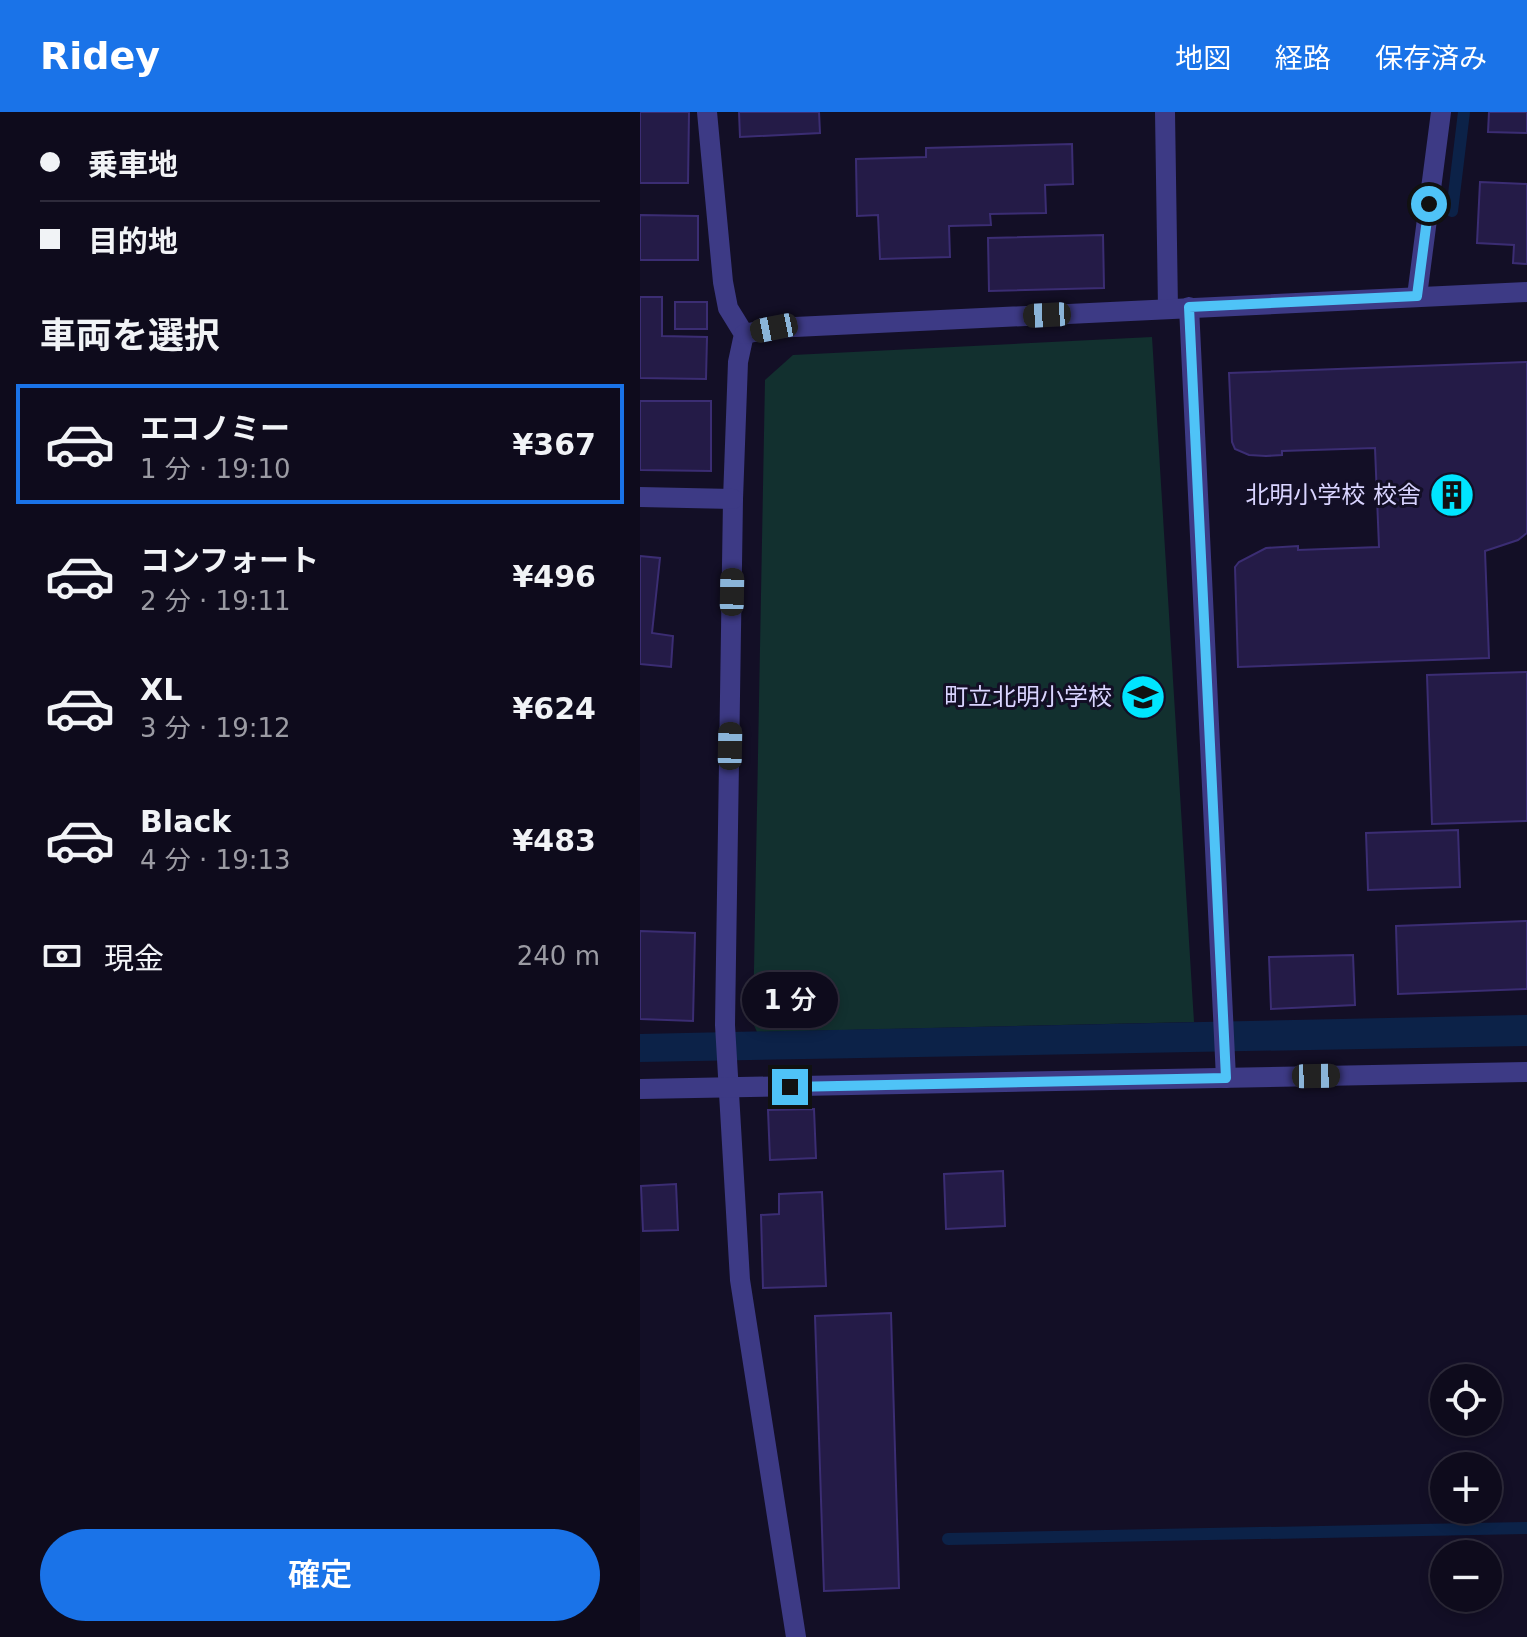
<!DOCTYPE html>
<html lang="ja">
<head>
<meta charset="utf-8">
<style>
  :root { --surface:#0e0b1c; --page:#1c1929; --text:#f1f3f6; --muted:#9b9ba3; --line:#2e2b3b; --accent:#1a73e8 }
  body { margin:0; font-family:"DejaVu Sans","Noto Sans JP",sans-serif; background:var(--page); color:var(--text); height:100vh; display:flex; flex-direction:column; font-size:30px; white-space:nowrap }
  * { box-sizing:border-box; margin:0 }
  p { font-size:26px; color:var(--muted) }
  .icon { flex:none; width:44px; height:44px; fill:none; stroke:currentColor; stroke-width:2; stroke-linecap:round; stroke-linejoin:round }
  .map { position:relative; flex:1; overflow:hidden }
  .panel { display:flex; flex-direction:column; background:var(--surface); width:640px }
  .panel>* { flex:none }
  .guide { display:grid; align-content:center; height:176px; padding:0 40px; background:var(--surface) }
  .buttons { position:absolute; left:790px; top:1252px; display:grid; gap:16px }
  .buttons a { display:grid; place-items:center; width:72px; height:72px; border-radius:50%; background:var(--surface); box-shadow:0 4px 12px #0003,0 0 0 2px var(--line); font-size:40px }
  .end { position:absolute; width:36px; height:36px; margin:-18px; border:10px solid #4fc3f7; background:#111; box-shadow:0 0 0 4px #111 }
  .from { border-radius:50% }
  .bubble { position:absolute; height:56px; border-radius:28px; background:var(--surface); box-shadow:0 4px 12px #0003,0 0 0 2px var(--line); font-size:26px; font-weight:600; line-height:56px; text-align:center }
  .car { position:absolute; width:24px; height:48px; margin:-24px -12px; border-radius:10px; box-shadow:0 0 6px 2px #0007; background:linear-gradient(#222 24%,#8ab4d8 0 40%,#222 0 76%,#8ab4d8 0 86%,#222 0) }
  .guide b { display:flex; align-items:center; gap:28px; height:76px; font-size:30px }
  .guide b+b { border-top:2px solid var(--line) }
  .guide i { width:20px; height:20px; background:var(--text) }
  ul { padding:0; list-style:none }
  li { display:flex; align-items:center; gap:24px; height:120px; margin:0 16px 12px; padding:0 24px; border:4px solid transparent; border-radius:0px }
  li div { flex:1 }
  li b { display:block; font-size:30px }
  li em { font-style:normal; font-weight:600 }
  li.active { border-color:var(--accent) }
  li>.icon { width:72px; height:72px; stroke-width:1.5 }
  h2 { padding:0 40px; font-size:36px; line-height:96px }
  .pay { display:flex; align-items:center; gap:20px; height:88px; padding:0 40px; font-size:30px }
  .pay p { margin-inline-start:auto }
  .cta { display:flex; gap:16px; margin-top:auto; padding:16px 40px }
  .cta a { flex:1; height:92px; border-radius:48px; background:var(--accent); color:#fff; font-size:32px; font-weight:600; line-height:92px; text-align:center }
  header { display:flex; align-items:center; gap:48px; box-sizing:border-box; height:112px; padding:0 40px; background:var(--accent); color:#fff }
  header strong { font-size:38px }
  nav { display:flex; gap:44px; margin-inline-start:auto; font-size:28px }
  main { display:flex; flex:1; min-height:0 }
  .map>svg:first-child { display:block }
  .green { fill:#12302f }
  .water { fill:#0c2248 }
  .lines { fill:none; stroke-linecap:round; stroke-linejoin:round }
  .stream { stroke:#0c2248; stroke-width:12 }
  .building { fill:#241b47; stroke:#3b2d73; stroke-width:2 }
  .lane { stroke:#3d3a85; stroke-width:20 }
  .street { stroke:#3d3a85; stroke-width:20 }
  .route { stroke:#4fc3f7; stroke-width:10 }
  .labels { text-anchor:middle; stroke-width:6; stroke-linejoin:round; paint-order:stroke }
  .poi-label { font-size:24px; fill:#d9d4ff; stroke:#130f26; text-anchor:end }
</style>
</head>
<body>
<header>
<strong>Ridey</strong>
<nav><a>地図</a><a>経路</a><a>保存済み</a></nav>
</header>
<main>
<section class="panel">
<div class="guide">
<b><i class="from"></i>乗車地</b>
<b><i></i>目的地</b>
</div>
<h2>車両を選択</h2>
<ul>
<li class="active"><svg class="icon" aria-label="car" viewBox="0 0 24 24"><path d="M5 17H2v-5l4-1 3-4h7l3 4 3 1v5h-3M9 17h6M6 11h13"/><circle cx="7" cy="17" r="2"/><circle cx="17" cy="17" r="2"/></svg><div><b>エコノミー</b><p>1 分 · 19:10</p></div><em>¥367</em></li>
<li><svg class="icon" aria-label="car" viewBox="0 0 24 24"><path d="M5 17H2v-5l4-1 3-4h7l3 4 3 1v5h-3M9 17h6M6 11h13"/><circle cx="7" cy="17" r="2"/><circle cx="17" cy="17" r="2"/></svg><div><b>コンフォート</b><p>2 分 · 19:11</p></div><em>¥496</em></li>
<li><svg class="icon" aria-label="car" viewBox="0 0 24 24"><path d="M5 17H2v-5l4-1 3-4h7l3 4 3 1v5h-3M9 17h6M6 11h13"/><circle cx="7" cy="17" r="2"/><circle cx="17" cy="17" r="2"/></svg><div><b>XL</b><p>3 分 · 19:12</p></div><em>¥624</em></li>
<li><svg class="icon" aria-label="car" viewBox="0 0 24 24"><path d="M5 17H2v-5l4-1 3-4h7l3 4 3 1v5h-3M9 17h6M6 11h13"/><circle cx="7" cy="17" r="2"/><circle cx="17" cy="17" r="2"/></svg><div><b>Black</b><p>4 分 · 19:13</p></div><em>¥483</em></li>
</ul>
<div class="pay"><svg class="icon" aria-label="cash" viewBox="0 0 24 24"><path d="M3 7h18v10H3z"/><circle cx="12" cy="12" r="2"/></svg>現金<p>240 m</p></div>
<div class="cta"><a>確定</a></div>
</section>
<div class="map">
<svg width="887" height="1525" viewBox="0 0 887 1525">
  <rect width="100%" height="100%" fill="#130f26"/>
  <path class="green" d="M512,225L554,910L117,920L113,911L125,268L153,243Z"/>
  <path class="water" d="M887,903V934L0,950V922Z"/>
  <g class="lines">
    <g class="stream">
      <path d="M812,99L824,0"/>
      <path d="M308,1427L887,1416"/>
    </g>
  </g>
  <g class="building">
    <path d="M0,0H49L48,71H0Z"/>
    <path d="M99,0H179L180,21L100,25Z"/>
    <path d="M849,0H887V21L848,20Z"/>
    <path d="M432,32L433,72L405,73L406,101L350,102L351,113L309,114L310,145L240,147L238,103L217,104L216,47L286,45V36Z"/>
    <path d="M840,70L887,72V152L873,151L874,133L837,131Z"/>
    <path d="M0,103L58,104V148H0Z"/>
    <path d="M463,123L464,176L349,179L348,126Z"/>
    <path d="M0,185H22V224L67,225L66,267L0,266Z"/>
    <rect x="35" y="190" width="32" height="27"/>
    <path d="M887,250V421L878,428L845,439L849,546L598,555L595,455L599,450L626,436L658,434V438L739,435L735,336L642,339V343L626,344L609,343L595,337L592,330L589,261Z"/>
    <path d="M0,289H71V359L0,358Z"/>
    <path d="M0,444L20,446L12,521L33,524L31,555L0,552Z"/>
    <path d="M887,560V709L792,712L787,563Z"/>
    <path d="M818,718L820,775L728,778L726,721Z"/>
    <path d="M887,809V877L758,882L756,814Z"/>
    <path d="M0,819L55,821L53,909L0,907Z"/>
    <path d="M713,843L715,893L631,897L629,845Z"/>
    <path d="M174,997L176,1046L130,1048L128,998Z"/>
    <path d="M363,1059L365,1114L306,1117L304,1062Z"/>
    <path d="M36,1072L38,1118L3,1119L1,1074Z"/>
    <path d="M182,1080L186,1174L123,1176L121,1103L139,1102V1082Z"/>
    <path d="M251,1201L259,1476L184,1479L175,1204Z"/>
  </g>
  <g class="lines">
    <g class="lane">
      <path d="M525,0L528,197"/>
      <path d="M549,195L586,966"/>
    </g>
    <g class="street">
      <path d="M67,0L83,170L88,196L104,222L98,250L93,387L85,913L100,1168L156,1525"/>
      <path d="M777,184L801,0"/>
      <path d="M104,222L134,216L887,180"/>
      <path d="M0,385L93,387"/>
      <path d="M0,977L887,960"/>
    </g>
  </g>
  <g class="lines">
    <path class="route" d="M150,975L586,966L549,195L777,184L789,92"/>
  </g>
  <defs>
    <g id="building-disc" transform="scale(2.3)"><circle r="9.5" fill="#00e5ff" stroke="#130f26"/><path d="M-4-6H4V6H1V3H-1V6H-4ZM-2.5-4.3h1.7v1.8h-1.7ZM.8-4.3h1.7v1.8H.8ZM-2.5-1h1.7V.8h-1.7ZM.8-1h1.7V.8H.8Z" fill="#111"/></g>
    <g id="school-disc" transform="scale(2.3)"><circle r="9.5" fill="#00e5ff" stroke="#130f26"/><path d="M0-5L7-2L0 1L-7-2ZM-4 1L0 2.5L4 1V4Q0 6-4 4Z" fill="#111"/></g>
  </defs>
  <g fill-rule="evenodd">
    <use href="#building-disc" x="812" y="383"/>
    <use href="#school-disc" x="503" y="585"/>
  </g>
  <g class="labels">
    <g class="poi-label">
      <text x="781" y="391">北明小学校 校舎</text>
      <text x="472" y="593">町立北明小学校</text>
    </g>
  </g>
</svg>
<div class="buttons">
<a><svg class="icon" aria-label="locate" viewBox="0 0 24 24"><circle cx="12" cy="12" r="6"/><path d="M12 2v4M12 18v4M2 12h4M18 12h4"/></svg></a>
<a>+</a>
<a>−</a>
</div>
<i class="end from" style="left:789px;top:92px"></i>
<i class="end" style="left:150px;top:975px"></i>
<div class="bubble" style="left:102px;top:860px;width:96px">1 分</div>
<i class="car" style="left:407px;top:203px;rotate:267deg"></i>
<i class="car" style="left:134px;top:216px;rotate:259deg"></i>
<i class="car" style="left:92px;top:480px;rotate:1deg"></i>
<i class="car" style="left:90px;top:634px;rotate:1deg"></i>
<i class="car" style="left:676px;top:964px;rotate:89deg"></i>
</div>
</main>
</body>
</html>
